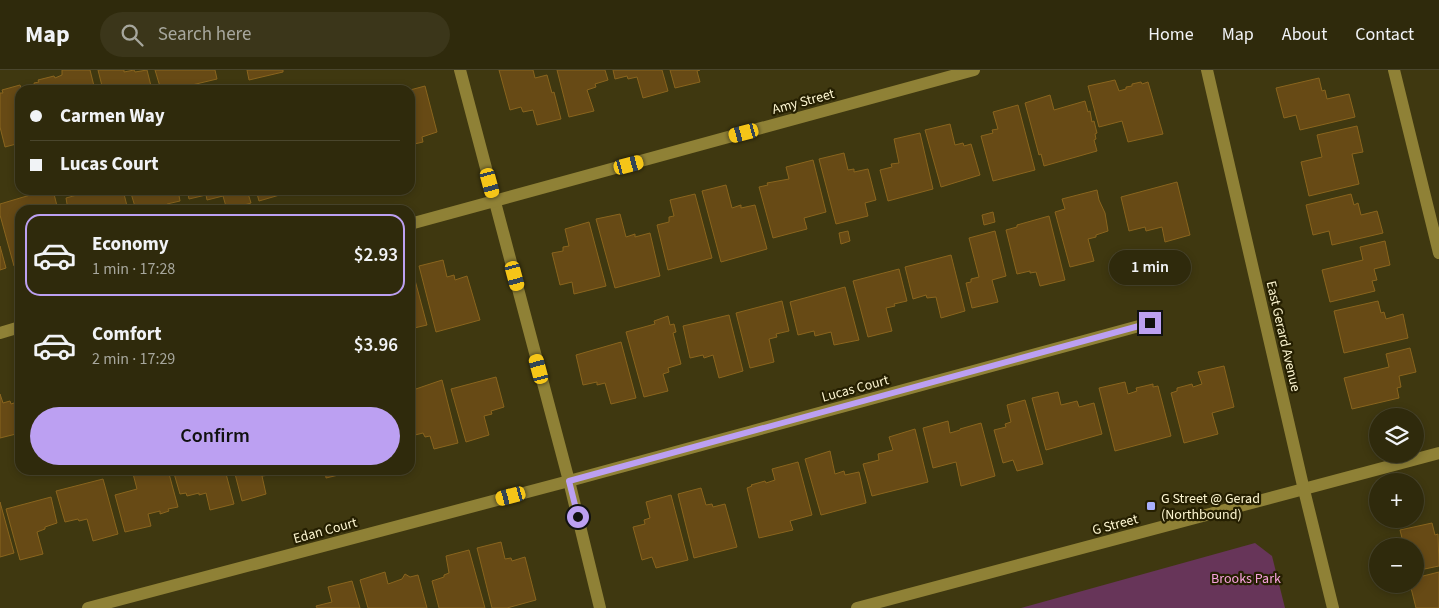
<!DOCTYPE html>
<html lang="en">
<head>
<meta charset="utf-8">
<style>
  :root { --surface:#2f2a0c; --page:#3b361a; --text:#f1f3f6; --muted:#a7a79d; --line:#4a462d; --accent:#bca0f2 }
  body { margin:0; font-family:"Source Sans 3",sans-serif; background:var(--page); color:var(--text); height:100vh; display:flex; flex-direction:column; font-size:19px; white-space:nowrap }
  * { box-sizing:border-box; margin:0 }
  p { font-size:16px; color:var(--muted) }
  .icon { flex:none; width:28px; height:28px; fill:none; stroke:currentColor; stroke-width:2; stroke-linecap:round; stroke-linejoin:round }
  .map { position:relative; flex:1; overflow:hidden }
  .details { position:absolute; left:15px; top:135px; width:400px; height:270px; display:flex; flex-direction:column; background:var(--surface); border-radius:15px; box-shadow:0 2px 8px #0003,0 0 0 1px var(--line) }
  .details>* { flex:none }
  .top-card { position:absolute; left:15px; top:15px; width:400px; height:110px; border-radius:15px; box-shadow:0 2px 8px #0003,0 0 0 1px var(--line); display:grid; align-content:center; height:110px; padding:0 15px; background:var(--surface) }
  .fabs { position:absolute; left:1369px; top:338px; display:grid; gap:10px }
  .fabs a { display:grid; place-items:center; width:55px; height:55px; border-radius:50%; background:var(--surface); box-shadow:0 2px 8px #0003,0 0 0 1px var(--line); font-size:25px }
  .end { position:absolute; width:22px; height:22px; margin:-11px; border:6px solid #bca0f2; background:#111; box-shadow:0 0 0 2px #111 }
  .from { border-radius:50% }
  .bubble { position:absolute; height:35px; border-radius:18px; background:var(--surface); box-shadow:0 2px 8px #0003,0 0 0 1px var(--line); font-size:16px; font-weight:600; line-height:35px; text-align:center }
  .car { position:absolute; width:15px; height:30px; margin:-15px -8px; border-radius:6px; box-shadow:0 0 4px 1px #0007; background:linear-gradient(#f5c518 24%,#345 0 40%,#f5c518 0 76%,#345 0 86%,#f5c518 0) }
  .top-card b { display:flex; align-items:center; gap:18px; height:48px; font-size:19px }
  .top-card b+b { border-top:1px solid var(--line) }
  .top-card i { width:12px; height:12px; background:var(--text) }
  ul { padding:9px 0 0; list-style:none }
  li { display:flex; align-items:center; gap:15px; height:82px; margin:0 10px 8px; padding:0 5px; border:2px solid transparent; border-radius:15px }
  li div { flex:1 }
  li b { display:block; font-size:19px }
  li em { font-style:normal; font-weight:600 }
  li.active { border-color:var(--accent) }
  li>.icon { width:45px; height:45px; stroke-width:1.5 }
  .action { display:flex; gap:10px; margin-top:auto; padding:10px 15px }
  .action a { flex:1; height:58px; border-radius:30px; background:var(--accent); color:#111; font-size:20px; font-weight:600; line-height:58px; text-align:center }
  header { display:flex; align-items:center; gap:30px; box-sizing:border-box; height:70px; padding:0 25px; background:var(--surface); border-bottom:1px solid var(--line) }
  header strong { font-size:24px }
  nav { display:flex; gap:28px; margin-inline-start:auto; font-size:18px }
  .search { width:350px; height:45px; background:var(--page); display:flex; align-items:center; gap:12px; box-sizing:border-box; padding:0 18px; border-radius:28px; color:var(--muted); font-size:19px }
  .map>svg:first-child { display:block }
  .green { fill:#673559 }
  .building { fill:#674a15; stroke:#8a651e }
  .lines { fill:none; stroke-linecap:round; stroke-linejoin:round }
  .street { stroke:#8f8136; stroke-width:12 }
  .secondary { stroke:#8f8136; stroke-width:12 }
  .route { stroke:#bca0f2; stroke-width:6 }
  .poi-dot { fill:#a9b0fc; stroke:#251f01; stroke-width:2 }
  .labels { text-anchor:middle; stroke-width:4.5; stroke-linejoin:round; paint-order:stroke }
  .street-label { font-size:14px; fill:#fcf5d0; stroke:#251f01 }
  .poi-label { font-size:14px; fill:#fcf5d0; stroke:#251f01; text-anchor:start }
  .park-label { font-size:14px; fill:#f7a2dc; stroke:#251f01 }
</style>
</head>
<body>
<header>
<strong>Map</strong>
<div class="search"><svg class="icon" aria-label="search" viewBox="0 0 24 24"><circle cx="10" cy="10" r="6"/><path d="M15 15l6 6"/></svg>Search here</div>
<nav><a>Home</a><a>Map</a><a>About</a><a>Contact</a></nav>
</header>
<div class="map">
<svg width="1439" height="538" viewBox="0 0 1439 538">
  <rect width="100%" height="100%" fill="#3f3810"/>
  <path class="green" d="M1255,473L1272,486L1285,538H1021Z"/>
  <g class="building">
    <path d="M62,0H90L95,20H35L34,13L39,12L38,10L54,6L55,8L62,5Z"/>
    <path d="M98,0H124V2L134,0L135,2L147,0L152,20H103Z"/>
    <path d="M155,0H215L217,9L171,20H161Z"/>
    <path d="M247,0H283V2L249,10Z"/>
    <path d="M499,0H533L535,8L547,5L552,23L554,22L561,49L537,55L533,40L523,42L521,37L510,40Z"/>
    <path d="M557,0H605L608,10L595,14L596,17L587,20L594,41L569,47Z"/>
    <path d="M613,0H662L668,21L643,28L637,7L628,9L627,6L615,9Z"/>
    <path d="M670,0H700L697,1L700,12L675,18Z"/>
    <path d="M1319,8L1322,21L1325,20L1327,29L1349,24L1355,47L1300,60L1296,45L1284,48L1276,18Z"/>
    <path d="M1115,10L1119,21L1126,19V17L1132,16V14L1141,12L1142,14L1148,12L1163,64L1128,72L1122,51L1099,57L1088,16Z"/>
    <path d="M20,15L21,18L25,17V20H20V73L5,77L0,57V23H3L2,20Z"/>
    <path d="M425,16L437,62L422,67L423,72L410,75V20Z"/>
    <path d="M1050,25L1054,40L1085,31L1088,42L1090,41L1092,52L1094,51L1097,63L1095,64L1096,69L1094,70L1097,81L1044,96L1041,84L1039,85L1025,33Z"/>
    <path d="M1018,35L1035,100L993,111L981,66L993,63L992,60L998,59L993,42Z"/>
    <path d="M950,54L955,75L963,73L964,76L971,74L980,105L941,117L925,60Z"/>
    <path d="M1357,56L1363,82L1352,84L1359,114L1309,126L1301,92L1322,87L1317,65Z"/>
    <path d="M920,63L933,119L888,131L880,100L892,97L891,94L899,93L894,69Z"/>
    <path d="M844,83L848,100L854,99V102L868,99L876,130L865,133L868,146L836,154L819,89Z"/>
    <path d="M813,90L826,142L804,148L807,159L773,168L759,117L768,115L767,113L789,109L786,97Z"/>
    <path d="M1177,112L1190,165L1165,172L1162,157L1146,161L1145,157L1129,161L1121,127Z"/>
    <path d="M726,115L732,138L741,135V138L755,135L767,179L721,192L702,121Z"/>
    <path d="M47,120H53L58,140H20V194L14,196L0,145V134Z"/>
    <path d="M95,120H123L128,140H68L66,128Z"/>
    <path d="M130,120H178L180,131L167,134L168,138L163,140H136Z"/>
    <path d="M187,120H247L251,133L227,140L223,126L207,130L206,125L189,129Z"/>
    <path d="M256,120H282L283,124L259,131Z"/>
    <path d="M1097,120L1099,130L1105,143L1108,161L1096,165V167L1088,169L1094,191L1070,197L1055,142L1065,139L1062,129Z"/>
    <path d="M695,124L712,188L668,200L657,155L669,152V147L674,146L670,130Z"/>
    <path d="M1351,124L1354,135L1358,133L1361,145L1377,141L1383,163L1332,175L1329,161L1313,165L1306,135Z"/>
    <path d="M993,142L995,152L984,155L982,145Z"/>
    <path d="M620,144L626,167L635,164V167L650,163L660,206L615,218L596,149Z"/>
    <path d="M1049,146L1065,210L1040,216L1036,202L1030,203V201L1017,204L1006,160L1017,157V155Z"/>
    <path d="M589,152L606,216L574,224L572,212L560,215L552,183L563,181V177L569,176L565,159Z"/>
    <path d="M848,161L850,171L841,174L839,163Z"/>
    <path d="M995,161L1006,206L992,210L998,232L972,238L966,213L971,212V209L979,207L969,168Z"/>
    <path d="M1385,171L1390,195L1374,199L1377,210L1372,211L1375,221L1330,232L1322,200L1363,190L1360,177Z"/>
    <path d="M0,176L6,198L0,200Z"/>
    <path d="M951,185L965,241L941,248L936,227L927,228L926,225L913,229L905,197Z"/>
    <path d="M443,190L447,207L454,205L455,210L467,206L480,250L436,262L419,196Z"/>
    <path d="M410,199H412L427,255L410,259Z"/>
    <path d="M899,199L907,231L894,234L895,236L886,238L892,261L868,267L853,211Z"/>
    <path d="M845,217L859,270L834,275L831,262L815,266L814,261L798,265L790,232Z"/>
    <path d="M782,231L789,261L776,264L777,267L769,269L774,292L750,298L736,243Z"/>
    <path d="M1378,231L1381,243L1384,242L1386,249L1403,244L1408,268L1344,283L1334,241Z"/>
    <path d="M729,245L743,301L719,308L713,285L704,288L703,285L690,288L683,256Z"/>
    <path d="M668,246L670,255L674,254L676,262L673,263L681,294L668,298L669,302L663,304L668,321L644,327L626,262L655,254L654,251Z"/>
    <path d="M621,272L636,328L611,334L605,313L597,315V312L583,315L576,285Z"/>
    <path d="M1410,278L1416,302L1399,306L1401,317L1397,318L1399,328L1352,339L1344,308L1389,297L1386,284Z"/>
    <path d="M1224,296L1234,337L1212,343L1218,364L1184,373L1171,323L1177,321V318L1192,314L1193,317L1202,314L1198,302Z"/>
    <path d="M496,307L504,337L491,341L492,344L484,346L489,365L466,372L451,319Z"/>
    <path d="M442,310L458,373L434,379L430,366L425,367L423,363L411,366L410,321Z"/>
    <path d="M1125,312L1128,324L1137,321L1136,318L1153,314V317L1158,316L1171,366L1115,381L1099,318Z"/>
    <path d="M1058,322L1061,335L1077,331L1079,337L1094,333L1102,364L1046,380L1032,328Z"/>
    <path d="M0,324L3,333L10,331L11,334L20,331V363L0,368Z"/>
    <path d="M1025,330L1043,394L1017,401L1013,390L1003,393L994,360L1006,357L1005,354L1011,352L1007,335Z"/>
    <path d="M948,351L950,363L960,360V359L981,353L995,406L961,416L956,392L933,398L923,358Z"/>
    <path d="M915,359L928,412L872,426L863,394L879,390L878,384L893,380L889,367Z"/>
    <path d="M830,381L835,404L844,401L845,405L859,402L866,433L821,445L805,389Z"/>
    <path d="M798,392L812,445L790,451L793,460L759,468L747,418L752,416L751,415L765,411L766,413L775,410L772,399Z"/>
    <path d="M132,400H168L178,437L168,439L169,441L160,444V441L148,444L151,456L125,462L115,425L137,419Z"/>
    <path d="M173,400H225L234,434L210,440L206,423L199,425V423L187,426L186,423L180,424Z"/>
    <path d="M234,400H270H268L270,405L262,406L266,424L242,431Z"/>
    <path d="M325,400H350L351,402L326,408Z"/>
    <path d="M103,409L118,464L93,471L87,449L79,451L78,449L65,452L56,421Z"/>
    <path d="M701,418L706,435L712,434L713,437L725,434L737,477L694,488L678,424Z"/>
    <path d="M671,425L688,490L656,498L652,487L642,490L633,457L645,454L644,450L650,448L646,432Z"/>
    <path d="M51,427L57,453L45,457V459L37,462L43,484L20,490L6,439Z"/>
    <path d="M0,432L14,483L0,487Z"/>
    <path d="M1432,453L1435,465L1438,464L1439,496L1415,501V476L1390,475L1403,472L1400,460Z"/>
    <path d="M501,472L505,489L511,488L512,491L525,487L536,530L507,538H492L477,478Z"/>
    <path d="M469,480L485,538H439L432,511L444,507V505L449,503L446,486Z"/>
    <path d="M385,502L388,514L402,509L405,504L410,507L418,505L427,538H368L360,510Z"/>
    <path d="M1439,502V538H1416L1410,514H1415V508Z"/>
    <path d="M352,511L360,538H317L316,536L332,532L328,517Z"/>
  </g>
  <g class="lines">
    <g class="street">
      <path d="M460,0L569,411L600,538"/>
      <path d="M1394,0L1439,183"/>
      <path d="M410,154L974,0"/>
      <path d="M0,263L20,257"/>
      <path d="M88,538L569,411L1150,253"/>
      <path d="M857,538L1439,383"/>
    </g>
    <path class="secondary" d="M1207,0L1304,420L1333,538"/>
  </g>
  <g class="lines">
    <path class="route" d="M578,447L569,411L1150,253"/>
  </g>
  <rect class="poi-dot" x="1146" y="431" width="10" height="10" rx="2.5"/>
  <g class="labels">
    <g class="street-label">
      <text transform="translate(803 31) rotate(-15)" y="5">Amy Street</text>
      <text transform="translate(1284 266) rotate(77)" y="5">East Gerard Avenue</text>
      <text transform="translate(855 318) rotate(-15)" y="5">Lucas Court</text>
      <text transform="translate(1115 454) rotate(-15)" y="5">G Street</text>
      <text transform="translate(325 460) rotate(-15)" y="5">Edan Court</text>
    </g>
    <g class="poi-label">
      <text x="1161" y="433">G Street @ Gerad<tspan x="1161" dy="16">(Northbound)</tspan></text>
    </g>
    <g class="park-label">
      <text x="1246" y="513">Brooks Park</text>
    </g>
  </g>
</svg>
<div class="fabs">
<a><svg class="icon" aria-label="layers" viewBox="0 0 24 24"><path d="M12 4l9 5-9 5-9-5zM3 14l9 5 9-5"/></svg></a>
<a>+</a>
<a>−</a>
</div>
<i class="end from" style="left:578px;top:447px"></i>
<i class="end" style="left:1150px;top:253px"></i>
<div class="bubble" style="left:1109px;top:180px;width:82px">1 min</div>
<i class="car" style="left:744px;top:63px;rotate:255deg"></i>
<i class="car" style="left:629px;top:95px;rotate:75deg"></i>
<i class="car" style="left:490px;top:113px;rotate:165deg"></i>
<i class="car" style="left:515px;top:206px;rotate:165deg"></i>
<i class="car" style="left:539px;top:299px;rotate:345deg"></i>
<i class="car" style="left:511px;top:426px;rotate:255deg"></i>
<div class="top-card">
<b><i class="from"></i>Carmen Way</b>
<b><i></i>Lucas Court</b>
</div>
<section class="details">
<ul>
<li class="active"><svg class="icon" aria-label="car" viewBox="0 0 24 24"><path d="M5 17H2v-5l4-1 3-4h7l3 4 3 1v5h-3M9 17h6M6 11h13"/><circle cx="7" cy="17" r="2"/><circle cx="17" cy="17" r="2"/></svg><div><b>Economy</b><p>1 min · 17:28</p></div><em>$2.93</em></li>
<li><svg class="icon" aria-label="car" viewBox="0 0 24 24"><path d="M5 17H2v-5l4-1 3-4h7l3 4 3 1v5h-3M9 17h6M6 11h13"/><circle cx="7" cy="17" r="2"/><circle cx="17" cy="17" r="2"/></svg><div><b>Comfort</b><p>2 min · 17:29</p></div><em>$3.96</em></li>
</ul>
<div class="action"><a>Confirm</a></div>
</section>
</div>
</body>
</html>
